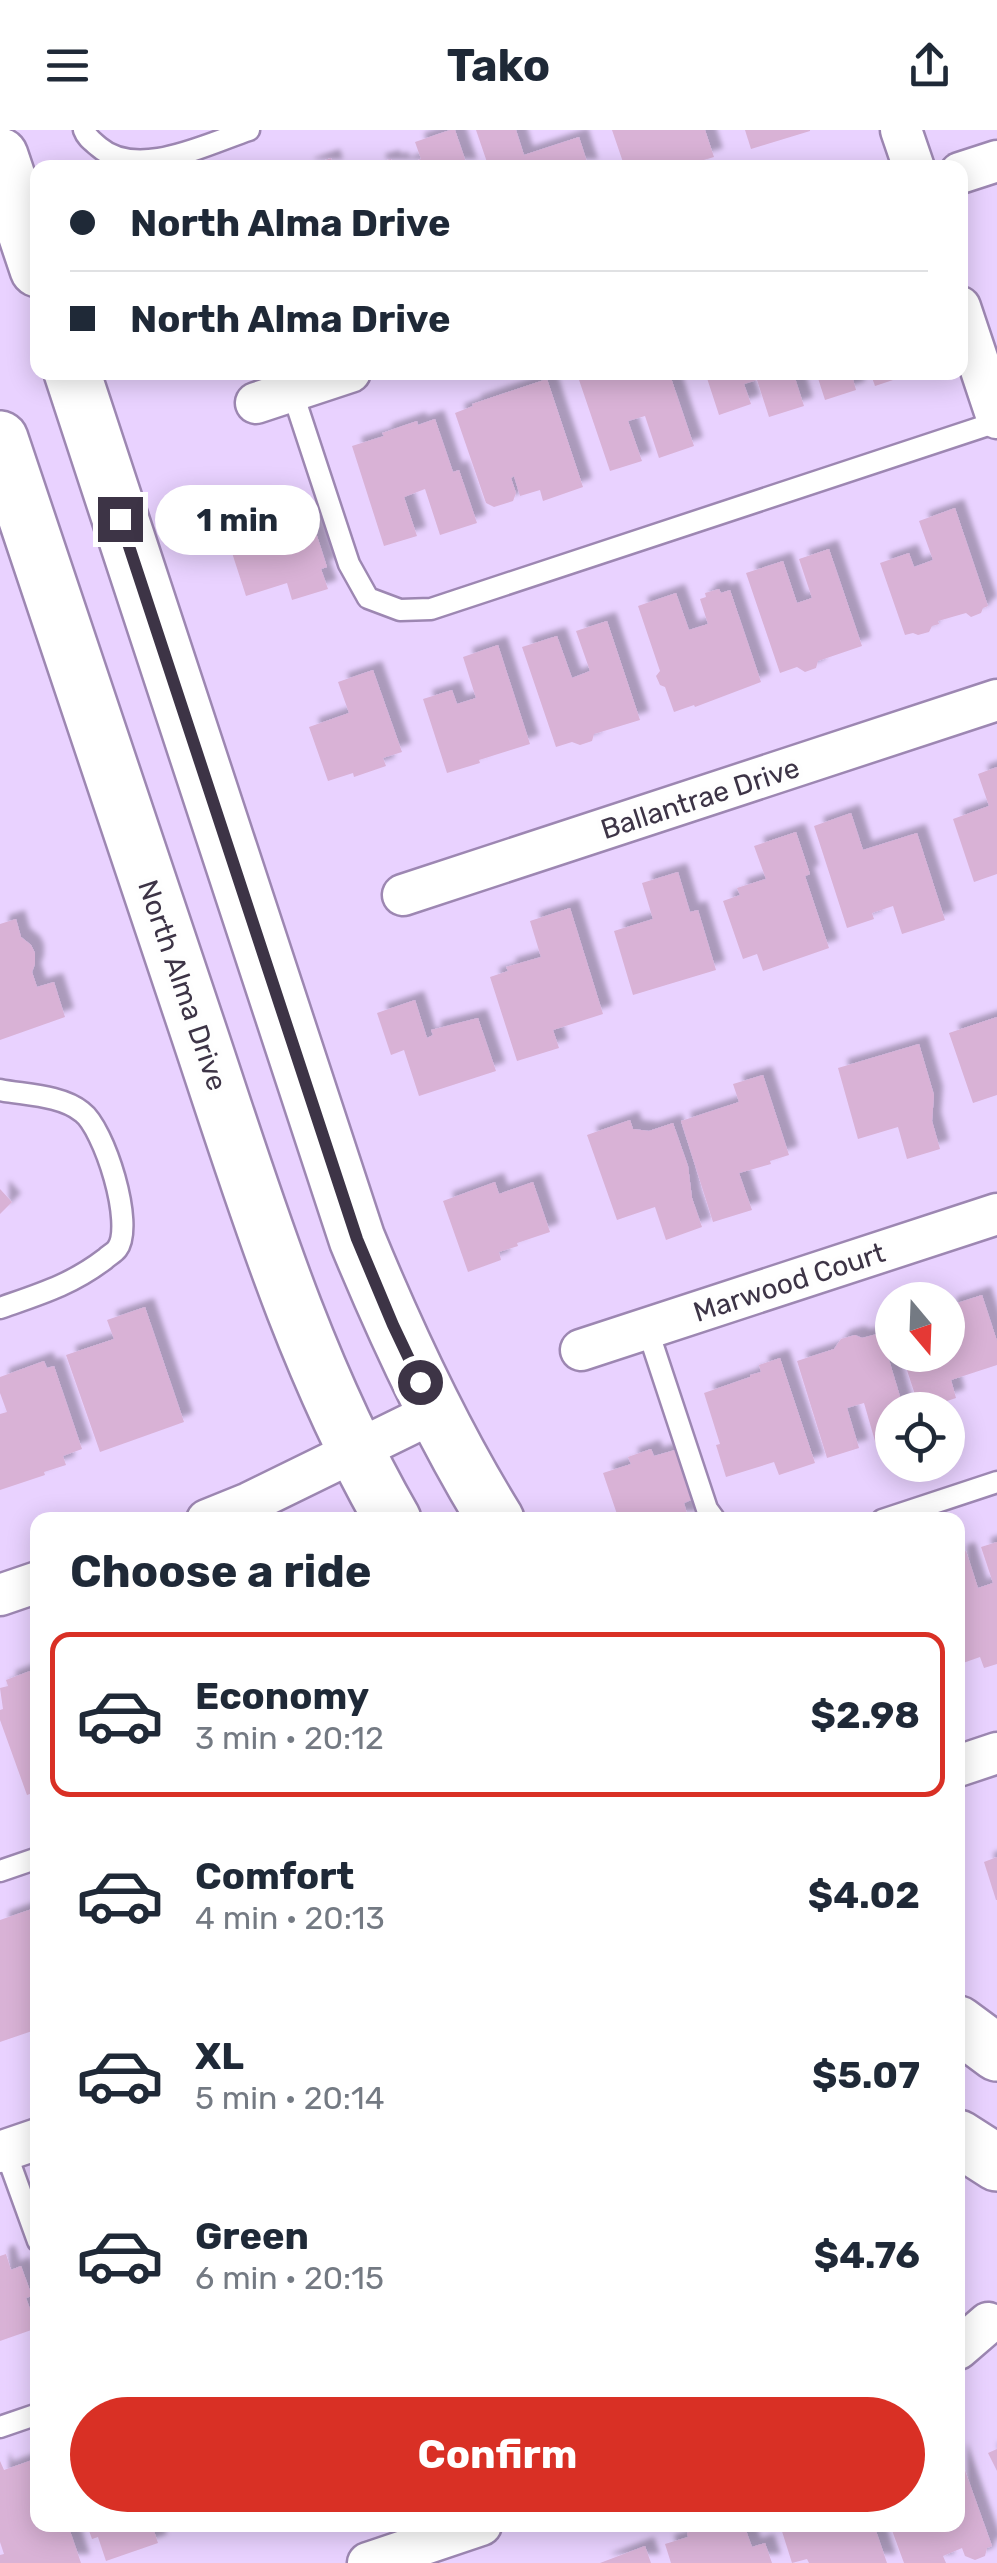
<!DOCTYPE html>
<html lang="en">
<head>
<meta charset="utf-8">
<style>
  :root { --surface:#fff; --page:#f2f2f3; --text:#1f2937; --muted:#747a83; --line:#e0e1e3; --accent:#d93025 }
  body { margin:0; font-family:Rubik,sans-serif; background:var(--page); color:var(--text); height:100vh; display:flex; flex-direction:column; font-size:38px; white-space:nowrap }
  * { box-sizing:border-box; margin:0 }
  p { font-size:32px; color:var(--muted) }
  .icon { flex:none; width:55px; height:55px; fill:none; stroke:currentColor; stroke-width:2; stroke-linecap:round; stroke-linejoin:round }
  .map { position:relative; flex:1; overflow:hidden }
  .details { position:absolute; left:30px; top:1382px; width:935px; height:1020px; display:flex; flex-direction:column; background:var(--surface); border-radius:20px; box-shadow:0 5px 25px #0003 }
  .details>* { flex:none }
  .top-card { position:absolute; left:30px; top:30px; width:938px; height:220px; border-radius:20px; box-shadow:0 5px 25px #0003; display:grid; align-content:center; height:220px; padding:0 40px; background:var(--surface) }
  .needle { width:65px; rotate:161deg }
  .tools { position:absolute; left:875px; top:1152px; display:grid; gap:20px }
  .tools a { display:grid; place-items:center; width:90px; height:90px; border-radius:50%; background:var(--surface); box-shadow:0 5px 25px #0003; font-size:50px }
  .end { position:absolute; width:45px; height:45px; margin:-22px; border:12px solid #3d3446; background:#fff; box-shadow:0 0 0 5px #fff }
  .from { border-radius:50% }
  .bubble { position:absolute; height:70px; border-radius:35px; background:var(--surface); box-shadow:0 5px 25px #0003; font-size:32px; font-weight:700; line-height:70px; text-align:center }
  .top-card b { display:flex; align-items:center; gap:35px; height:95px; font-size:38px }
  .top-card b+b { border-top:2px solid var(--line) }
  .top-card i { width:25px; height:25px; background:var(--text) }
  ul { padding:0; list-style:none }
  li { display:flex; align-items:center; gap:30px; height:165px; margin:0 20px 15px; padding:0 20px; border:5px solid transparent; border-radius:20px }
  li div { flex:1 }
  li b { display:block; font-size:38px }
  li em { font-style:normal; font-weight:700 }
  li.selected { border-color:var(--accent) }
  li>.icon { width:90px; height:90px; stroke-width:1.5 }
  h2 { padding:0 40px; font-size:45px; line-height:120px }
  .primary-button { display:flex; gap:20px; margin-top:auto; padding:20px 40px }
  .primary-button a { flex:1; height:115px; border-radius:60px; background:var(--accent); color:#fff; font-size:40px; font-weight:700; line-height:115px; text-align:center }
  header { display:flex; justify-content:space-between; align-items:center; height:130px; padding:0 40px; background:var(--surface); font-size:45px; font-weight:700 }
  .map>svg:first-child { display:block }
  .building { fill:#d9b2d6; filter:url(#shadow) }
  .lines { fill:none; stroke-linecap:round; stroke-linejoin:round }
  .service-casing { stroke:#9d87b2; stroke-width:25 }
  .minor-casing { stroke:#9d87b2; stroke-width:45 }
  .secondary-casing { stroke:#9d87b2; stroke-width:60 }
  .service { stroke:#fff; stroke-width:20 }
  .minor { stroke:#fff; stroke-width:40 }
  .secondary { stroke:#fff; stroke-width:55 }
  .route { stroke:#3d3446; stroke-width:12 }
  .labels { text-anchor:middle; stroke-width:9; stroke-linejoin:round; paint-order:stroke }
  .street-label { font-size:28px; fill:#3d3446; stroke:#fefefe }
</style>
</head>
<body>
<header><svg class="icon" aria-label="menu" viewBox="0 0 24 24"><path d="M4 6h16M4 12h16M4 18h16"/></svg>Tako<svg class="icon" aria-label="share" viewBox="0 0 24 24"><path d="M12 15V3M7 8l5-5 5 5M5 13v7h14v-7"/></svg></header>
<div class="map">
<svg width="997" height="2433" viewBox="0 0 997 2433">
  <defs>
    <filter id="shadow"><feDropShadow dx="9" dy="-9" stdDeviation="2.5" flood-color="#0004"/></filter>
  </defs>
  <rect width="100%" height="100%" fill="#e9d2ff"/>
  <g class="building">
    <path d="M450,0H455L468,38H378L376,33L391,29L392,33L399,31L401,36L421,29L415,12Z"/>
    <path d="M476,0H516L524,25L579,7L589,38H489Z"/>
    <path d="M612,0H705L714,27L700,31L697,38H625Z"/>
    <path d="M745,0H810V1L751,19Z"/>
    <path d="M331,28L334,38H305V37Z"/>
    <path d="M581,242H669L694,316L659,328L645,286L628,291L642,331L610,341L577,244Z"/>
    <path d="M705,242H793L804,276L769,287L757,250L744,254L751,274L719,285Z"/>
    <path d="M816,242H851L856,260L825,270Z"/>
    <path d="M870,242H914V243L875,256Z"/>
    <path d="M547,249L583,357L543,371L540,360L520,366L514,346L511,348L516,363L513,371L494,377L486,373L455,283L473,276L472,274Z"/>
    <path d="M435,289L453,342L459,340L477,393L440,405L425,359L404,367L417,406L384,416L352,316L384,306L382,303L417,291L418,295Z"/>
    <path d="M295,375L297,380L310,384L327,437L321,439L328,459L292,470L287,453L246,466L224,398Z"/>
    <path d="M955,378L988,476L983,478L981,483L971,487L966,483L938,491L939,494L932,496L929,502L918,505L913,503L905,505L880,433L909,423L914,437L933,430L919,391Z"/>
    <path d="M829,419L862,516L818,531L816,538L805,542L797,537L780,543L746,443L783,431L797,473L812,468L799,429Z"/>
    <path d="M719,459L721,463L730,460L761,552L695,577L694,575L674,582L665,557L660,555L656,546L660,541L638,476L676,463L689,500L708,494L700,469L706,467L705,463Z"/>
    <path d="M607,491L640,590L594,604L592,611L580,615L572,612L556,617L522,517L557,506L572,548L590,541L576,501Z"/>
    <path d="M498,515L530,614L479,630L480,633L447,643L423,569L452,560L457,574L476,568L463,527Z"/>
    <path d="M373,540L402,622L383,628L386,636L354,647L353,643L328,651L309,597L349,583L338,552Z"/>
    <path d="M997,637V744L974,752L953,689L989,676L978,644Z"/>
    <path d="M851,683L863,720L917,703L945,790L902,804L893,776L872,783L874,789L847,798L814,696Z"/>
    <path d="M796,702L810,744L805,746L829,818L763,841L757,824L743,829L723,771L740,765L737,758L766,749L754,716Z"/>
    <path d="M678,742L690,782L698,780L716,840L633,865L614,801L653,789L642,753Z"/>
    <path d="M570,778L603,884L553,900L559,918L517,931L490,847L508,841L506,837L541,827L530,791Z"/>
    <path d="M16,789L21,807L31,815L35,823V834L32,842L37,857L54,852L65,887L0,910V794Z"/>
    <path d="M415,870L427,908L433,905L431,900L478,888L496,941L419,966L404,920L391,925L377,883Z"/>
    <path d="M997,887V965L973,973L949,903Z"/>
    <path d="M919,914L934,965L932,991L940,1019L907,1029L898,997L858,1009L838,938Z"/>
    <path d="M763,945L789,1025L770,1031L771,1034L739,1043L752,1080L713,1092L681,991L739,972L733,954Z"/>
    <path d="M630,990L633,999L649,1001L673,993L688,1036L692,1068L702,1097L666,1110L655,1077L617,1090L587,1005Z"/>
    <path d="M495,1052L499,1064L533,1052L550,1102L517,1113L518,1116L499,1122L501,1130L468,1142L443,1071Z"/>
    <path d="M0,1059L12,1072L0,1084Z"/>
    <path d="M982,1165L997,1211V1235L951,1250L956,1268L920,1280L902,1225H948V1176Z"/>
    <path d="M145,1177L184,1292L100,1322L66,1225L114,1209L107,1190Z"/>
    <path d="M881,1203L904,1280H892V1313L877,1318L864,1273L847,1278L859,1318L827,1328L797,1231L834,1219L841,1209L855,1205L862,1208Z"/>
    <path d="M780,1228L815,1333L779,1345L774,1332L726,1347L716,1315L720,1314L704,1263L750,1247V1245L761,1242L759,1235Z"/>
    <path d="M44,1231L47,1238L54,1236L82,1319L63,1326L66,1335L44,1342L45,1345L0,1360V1284L7,1282L0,1263V1247Z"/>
    <path d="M651,1319L654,1326L675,1320L691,1370L684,1373L689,1390H651L649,1384L631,1390H619L603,1343L631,1334L628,1327Z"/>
    <path d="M997,1412V1534L984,1538L980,1527L963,1533L958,1515V1424L966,1421L978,1458L993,1453L981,1417Z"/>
    <path d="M38,1538V1661L27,1665L0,1590V1580L3,1579L0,1558L8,1556L6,1550Z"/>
    <path d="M997,1727V1770H996L984,1732Z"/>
    <path d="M32,1779L38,1798V1899L0,1912V1790Z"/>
    <path d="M6,2124L11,2140L21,2136L32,2166L26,2168L37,2198L0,2211V2126Z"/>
    <path d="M997,2319V2341L988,2323Z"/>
    <path d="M958,2321L992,2416L987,2418L985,2426L975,2430L965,2426L962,2418L943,2426L946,2433H904L890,2395H958Z"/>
    <path d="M38,2328V2395H68L81,2433H0V2425L4,2424L0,2412V2331L4,2340Z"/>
    <path d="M87,2395H160L153,2398L158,2413L106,2431L98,2407L92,2409Z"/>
    <path d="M705,2395H744L752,2417L765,2413L772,2433H671L665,2414L688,2407L687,2403L705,2397Z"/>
    <path d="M780,2395H874L887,2433H809L807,2429L792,2433Z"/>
    <path d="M645,2416L651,2433H600Z"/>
  </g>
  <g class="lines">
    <g class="service-casing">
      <g id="service">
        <path d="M84,0C87,8 92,11 99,17C137,50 207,14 249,0"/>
        <path d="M292,261L349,434L368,468L400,480L431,479L997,292"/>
        <path d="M0,960C25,965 61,965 82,982C104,998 135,1095 117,1119C114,1123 109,1125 105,1129C71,1155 40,1164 0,1178"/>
        <path d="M647,1198L707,1379L715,1390"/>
        <path d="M882,1390L997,1352"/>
        <path d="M0,1741L38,1728"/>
        <path d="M5,2020L38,2111"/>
        <path d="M0,2297L38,2284"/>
      </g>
    </g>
    <g class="minor-casing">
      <g id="minor">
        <path d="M901,0L914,38"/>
        <path d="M960,43L997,31"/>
        <path d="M960,177L997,288"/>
        <path d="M256,273L350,242"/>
        <path d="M403,765L997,570"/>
        <path d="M581,1220L997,1084"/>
        <path d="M207,1390L249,1373L435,1282"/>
        <path d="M0,1465L38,1452"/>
        <path d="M958,1636L997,1623"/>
        <path d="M0,2022L38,2009"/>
        <path d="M958,2219L988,2193"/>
        <path d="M368,2433L481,2395"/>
      </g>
    </g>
    <g class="secondary-casing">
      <g id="secondary">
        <path d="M0,26L38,139"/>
        <path d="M72,242L357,1109C397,1206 441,1301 496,1390"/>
        <path d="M0,309C67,508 133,707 200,906C255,1071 306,1239 393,1390"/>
        <path d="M958,1894L997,1923"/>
        <path d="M958,2008L997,2033"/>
      </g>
    </g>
    <use href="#service" class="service"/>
    <use href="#minor" class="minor"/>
    <use href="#secondary" class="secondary"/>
  </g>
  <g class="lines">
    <path class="route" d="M120,389L357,1109L393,1195L420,1252"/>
  </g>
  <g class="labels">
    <g class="street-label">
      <text transform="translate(700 668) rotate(-18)" y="10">Ballantrae Drive</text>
      <text transform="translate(183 855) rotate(71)" y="10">North Alma Drive</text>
      <text transform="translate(789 1152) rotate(-18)" y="10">Marwood Court</text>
    </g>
  </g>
</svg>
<div class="tools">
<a><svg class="needle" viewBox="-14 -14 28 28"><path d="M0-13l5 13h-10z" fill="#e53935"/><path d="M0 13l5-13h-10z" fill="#747a83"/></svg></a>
<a><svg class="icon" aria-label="locate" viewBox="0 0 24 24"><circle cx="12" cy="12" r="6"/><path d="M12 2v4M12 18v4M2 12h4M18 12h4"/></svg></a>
</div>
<i class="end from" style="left:420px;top:1252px"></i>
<i class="end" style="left:120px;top:389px"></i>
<div class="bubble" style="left:155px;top:355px;width:165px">1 min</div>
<div class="top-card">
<b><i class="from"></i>North Alma Drive</b>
<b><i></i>North Alma Drive</b>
</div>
<section class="details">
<h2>Choose a ride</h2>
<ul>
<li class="selected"><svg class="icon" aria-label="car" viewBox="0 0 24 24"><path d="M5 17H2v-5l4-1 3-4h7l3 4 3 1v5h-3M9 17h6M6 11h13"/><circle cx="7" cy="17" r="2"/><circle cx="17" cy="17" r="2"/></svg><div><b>Economy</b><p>3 min · 20:12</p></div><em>$2.98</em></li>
<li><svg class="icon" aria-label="car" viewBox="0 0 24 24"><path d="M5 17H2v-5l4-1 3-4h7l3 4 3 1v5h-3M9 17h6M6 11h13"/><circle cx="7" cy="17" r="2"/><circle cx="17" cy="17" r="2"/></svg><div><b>Comfort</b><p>4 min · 20:13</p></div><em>$4.02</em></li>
<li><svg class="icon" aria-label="car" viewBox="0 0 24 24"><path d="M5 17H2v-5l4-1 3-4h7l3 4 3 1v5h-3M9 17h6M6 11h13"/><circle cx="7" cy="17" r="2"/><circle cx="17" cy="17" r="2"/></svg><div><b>XL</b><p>5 min · 20:14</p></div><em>$5.07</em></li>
<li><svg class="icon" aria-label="car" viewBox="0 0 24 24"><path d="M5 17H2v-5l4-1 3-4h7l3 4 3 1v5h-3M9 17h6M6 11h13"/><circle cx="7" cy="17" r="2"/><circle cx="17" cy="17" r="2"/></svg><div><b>Green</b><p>6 min · 20:15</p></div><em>$4.76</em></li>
</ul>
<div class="primary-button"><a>Confirm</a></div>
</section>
</div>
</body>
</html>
